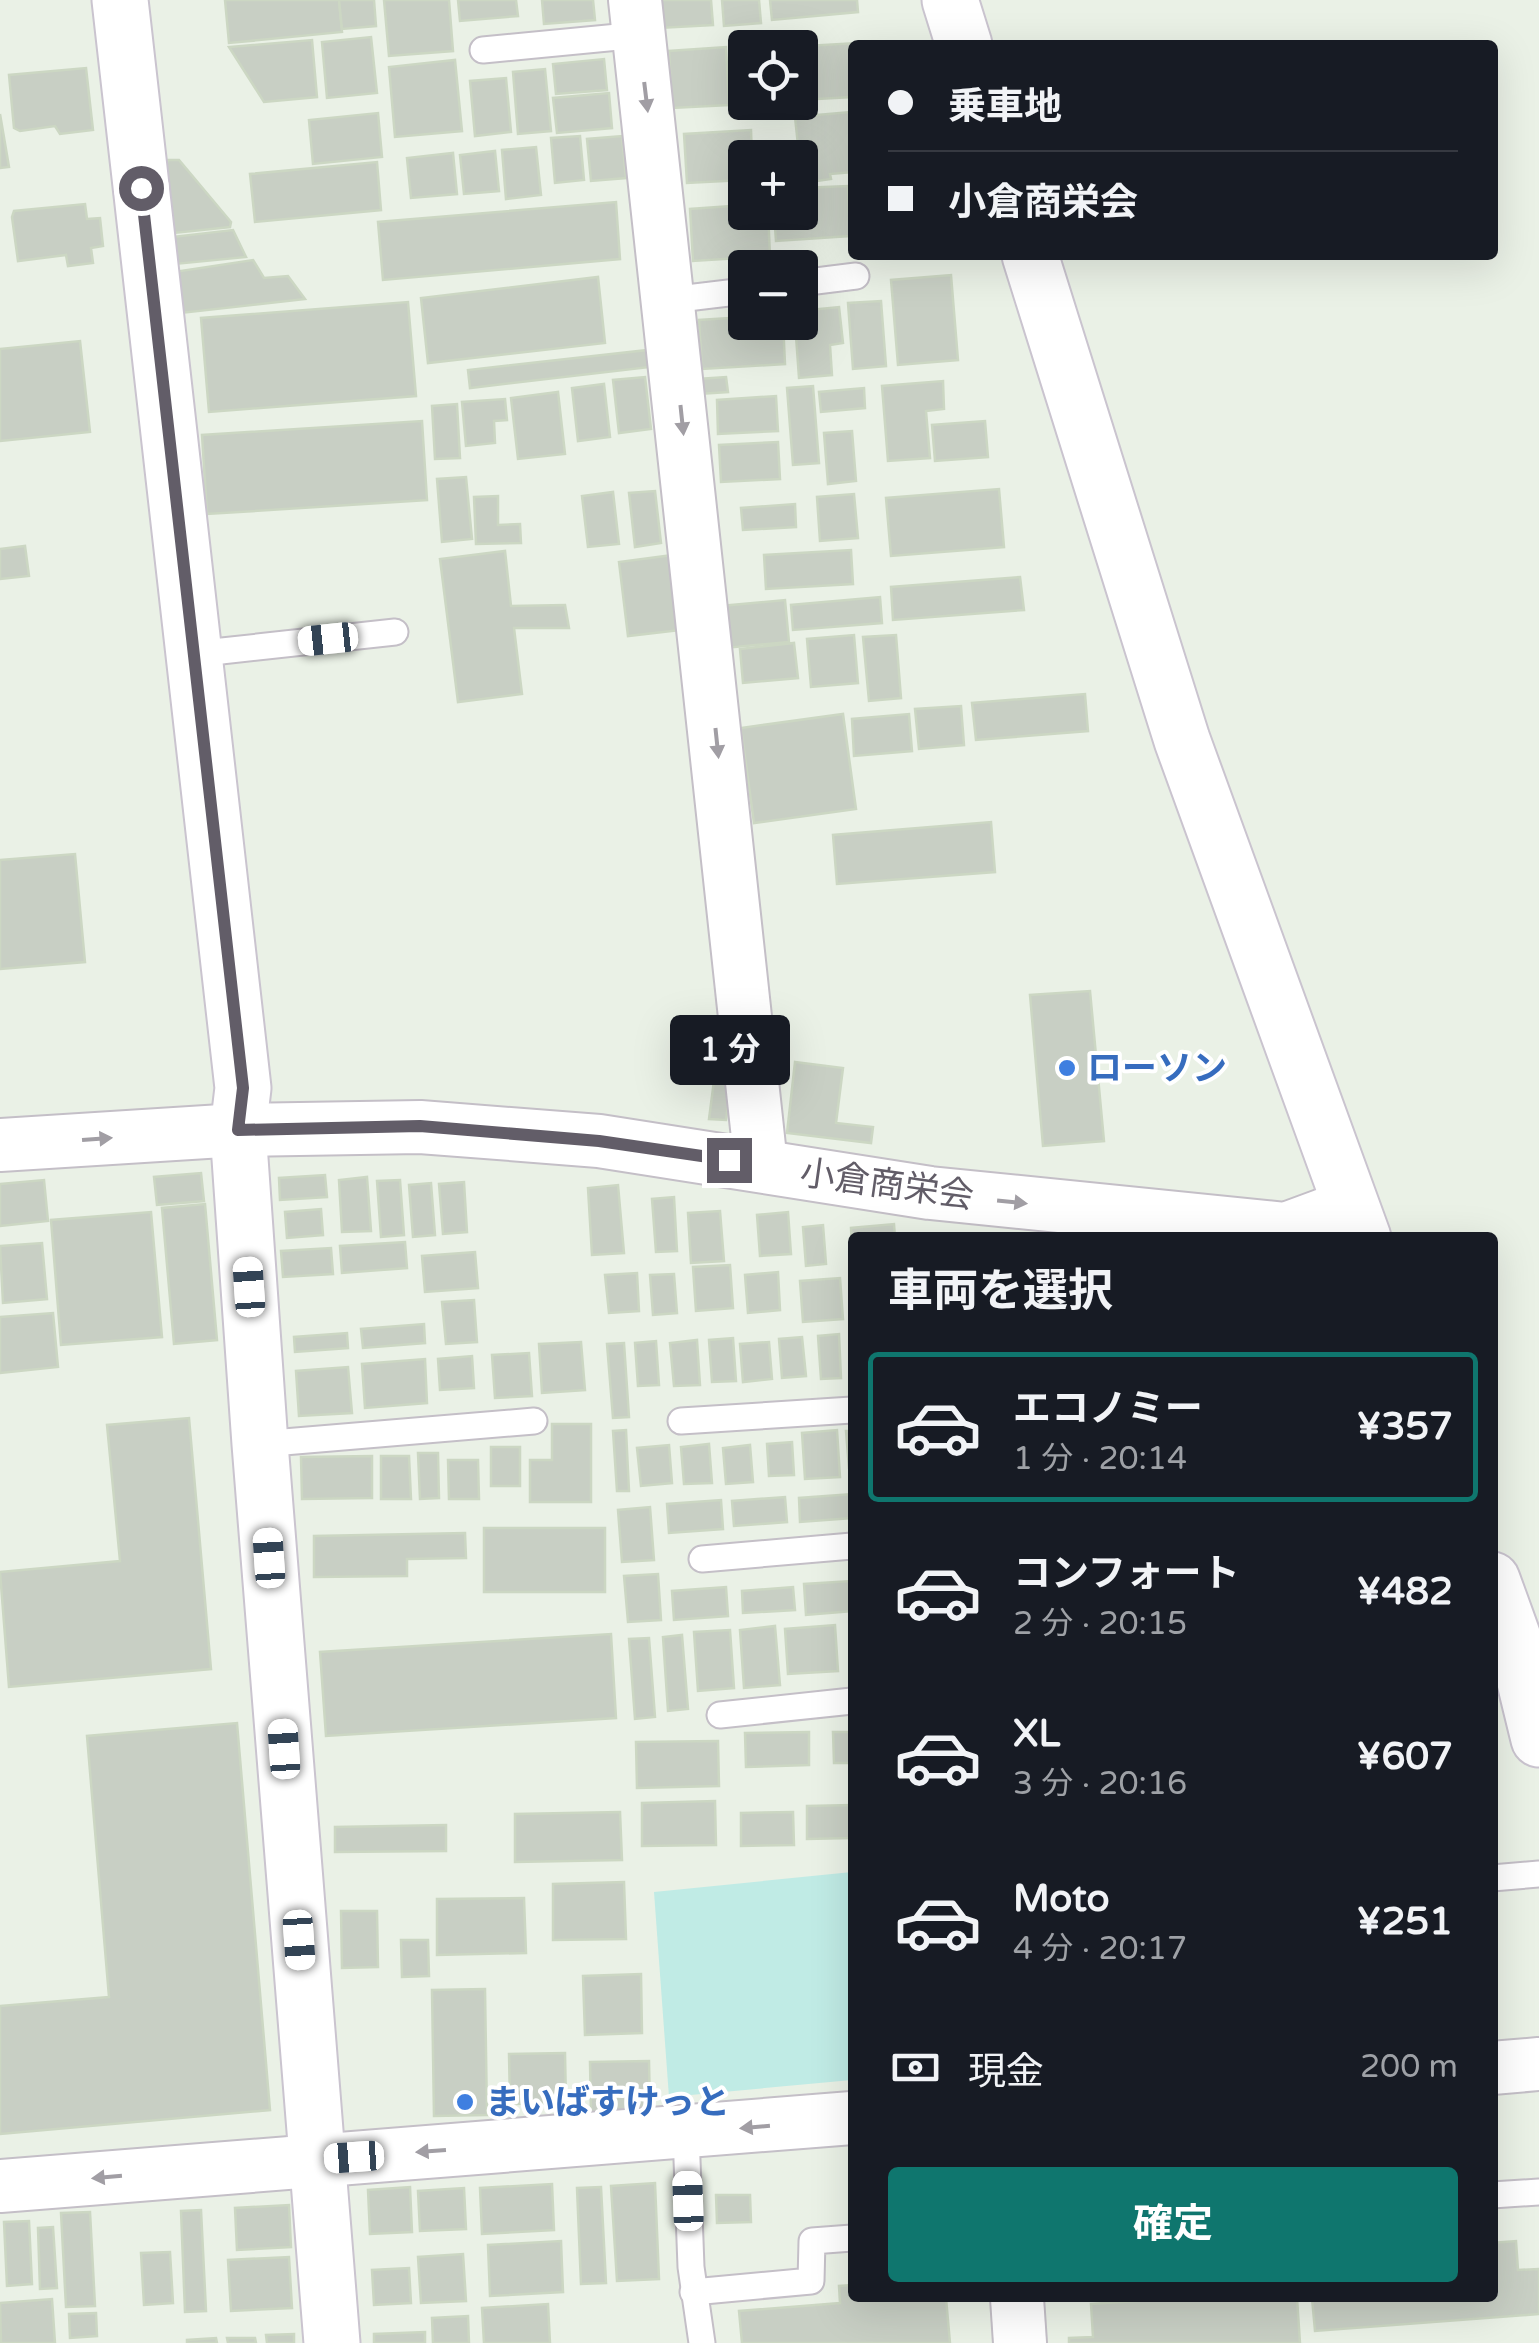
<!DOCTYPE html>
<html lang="ja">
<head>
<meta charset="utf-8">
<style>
  :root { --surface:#171b24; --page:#242831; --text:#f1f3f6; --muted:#9ea1a6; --line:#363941; --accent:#0f766e }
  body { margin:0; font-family:"Varela Round","Noto Sans JP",sans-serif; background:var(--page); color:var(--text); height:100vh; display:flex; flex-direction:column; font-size:38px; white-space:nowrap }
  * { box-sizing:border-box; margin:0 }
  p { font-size:32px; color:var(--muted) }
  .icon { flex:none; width:55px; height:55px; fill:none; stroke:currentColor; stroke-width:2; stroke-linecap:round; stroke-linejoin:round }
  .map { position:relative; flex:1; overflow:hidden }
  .side { position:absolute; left:848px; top:1232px; width:650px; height:1070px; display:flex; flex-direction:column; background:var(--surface); border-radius:10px; box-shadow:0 10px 40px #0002 }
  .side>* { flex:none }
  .banner { position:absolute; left:848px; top:40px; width:650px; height:220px; border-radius:10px; box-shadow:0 10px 40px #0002; display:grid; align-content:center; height:220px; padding:0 40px; background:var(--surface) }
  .tools { position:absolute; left:728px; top:30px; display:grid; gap:20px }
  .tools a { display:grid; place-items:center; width:90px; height:90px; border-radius:10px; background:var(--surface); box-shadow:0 10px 40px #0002; font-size:50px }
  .end { position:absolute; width:45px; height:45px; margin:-22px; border:12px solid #625d68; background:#fff; box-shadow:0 0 0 5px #fff }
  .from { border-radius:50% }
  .bubble { position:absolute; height:70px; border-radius:10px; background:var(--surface); box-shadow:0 10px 40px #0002; font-size:32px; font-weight:700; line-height:70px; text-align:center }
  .car { position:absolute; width:30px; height:60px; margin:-30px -15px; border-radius:12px; box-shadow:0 0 8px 2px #0007; background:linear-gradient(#fff 24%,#345 0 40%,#fff 0 76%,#345 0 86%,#fff 0) }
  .banner b { display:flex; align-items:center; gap:35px; height:95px; font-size:38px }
  .banner b+b { border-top:2px solid var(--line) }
  .banner i { width:25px; height:25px; background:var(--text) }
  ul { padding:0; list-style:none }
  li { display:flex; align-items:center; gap:30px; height:150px; margin:0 20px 15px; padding:0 20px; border:5px solid transparent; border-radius:10px }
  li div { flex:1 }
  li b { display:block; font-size:38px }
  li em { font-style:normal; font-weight:700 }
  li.active { border-color:var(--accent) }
  li>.icon { width:90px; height:90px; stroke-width:1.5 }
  h2 { padding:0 40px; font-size:45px; line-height:120px }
  .pay { display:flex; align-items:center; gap:25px; height:110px; padding:0 40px; font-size:38px }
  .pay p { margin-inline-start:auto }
  .action { display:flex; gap:20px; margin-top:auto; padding:20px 40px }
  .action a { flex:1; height:115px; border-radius:10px; background:var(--accent); color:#fff; font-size:40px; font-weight:700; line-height:115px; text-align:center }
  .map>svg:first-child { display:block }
  .green { fill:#c0ebe5 }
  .building { fill:#c8cfc4; stroke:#ccd7c3; stroke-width:2.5 }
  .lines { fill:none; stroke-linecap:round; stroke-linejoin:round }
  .lane-casing { stroke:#c4bfc7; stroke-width:29 }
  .street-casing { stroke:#c4bfc7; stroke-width:56 }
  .secondary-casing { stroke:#cac4cf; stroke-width:59 }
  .lane { stroke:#fff; stroke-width:25 }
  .street { stroke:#fff; stroke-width:52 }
  .secondary { stroke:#fff; stroke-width:55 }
  .oneway { fill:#a19ea4 }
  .route { stroke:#625d68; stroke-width:12 }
  .shop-dot { fill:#3f7fe0; stroke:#fff; stroke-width:4 }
  .labels { text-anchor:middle; stroke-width:8; stroke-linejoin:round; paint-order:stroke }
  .shop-label { font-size:35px; font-weight:bold; fill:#366cbe; stroke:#fff; text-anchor:start }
  .street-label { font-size:35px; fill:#625d68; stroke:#fff }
</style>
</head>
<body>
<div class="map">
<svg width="1539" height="2343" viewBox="0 0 1539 2343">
  <rect width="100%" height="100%" fill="#eaf1e6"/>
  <path class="green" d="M852,1872V2080L669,2097L654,1892Z"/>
  <g class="building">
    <path d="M225,0H339L342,32L229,43Z"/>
    <path d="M339,0H374L376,26L342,29Z"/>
    <path d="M384,0H449L453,51L389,56Z"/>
    <path d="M458,0H516L518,16L460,21Z"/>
    <path d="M542,0H593L595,20L544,24Z"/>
    <path d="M658,0H711L713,25L659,28Z"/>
    <path d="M722,0H759L761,23L724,26Z"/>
    <path d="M770,0H857L858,12L772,20Z"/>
    <path d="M371,37L377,93L327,98L322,42Z"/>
    <path d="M312,40L317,97L264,102L229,47Z"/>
    <path d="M874,42V45H852V97L800,100V48L789,47Z"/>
    <path d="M772,44L773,48H745V102H773L741,105L738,46Z"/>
    <path d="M726,47L729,105L672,108L669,51Z"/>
    <path d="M604,59L607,90L556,94L553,64Z"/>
    <path d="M455,60L462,131L395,137L389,67Z"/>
    <path d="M86,68L93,130L60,134L55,126L20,131L14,128L9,75Z"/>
    <path d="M545,69L551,131L518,134L513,72Z"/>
    <path d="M506,78L511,132L475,136L470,81Z"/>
    <path d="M609,93L612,128L557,133L553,98Z"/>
    <path d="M850,112L852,172L830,174L831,179L802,183L795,117Z"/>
    <path d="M378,113L382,157L313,164L309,120Z"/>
    <path d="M0,114L9,167L0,168Z"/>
    <path d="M751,130L752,158H745L743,180L687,183L684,134Z"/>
    <path d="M580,136L584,180L555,183L551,138Z"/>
    <path d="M622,136L626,178L591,181L587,139Z"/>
    <path d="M536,147L541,195L506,199L502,150Z"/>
    <path d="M495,151L499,191L464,194L460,155Z"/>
    <path d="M453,153L457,194L411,198L407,158Z"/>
    <path d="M168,160H179L231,222L230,227L174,233L165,167Z"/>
    <path d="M377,162L381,210L255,222L250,174Z"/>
    <path d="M848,186L850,236L776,241L774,212H800V188Z"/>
    <path d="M616,202L620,259L383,280L378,222Z"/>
    <path d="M85,204L87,219L100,218L103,246L91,248L93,263L68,266L66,255L18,261L12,217L14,211Z"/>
    <path d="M745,205V212H768L770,256L693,261L690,209Z"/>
    <path d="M233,230L246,257L175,264L172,237Z"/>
    <path d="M253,260L264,278L288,276L305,299L181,313L174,272Z"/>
    <path d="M951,275L958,360L898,365L891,280Z"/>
    <path d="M598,277L605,343L428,363L421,298Z"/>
    <path d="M881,301L886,366L853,369L848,303Z"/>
    <path d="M408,302L416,396L209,412L201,318Z"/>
    <path d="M839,307L843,343L830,345L832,375L799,378L795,322H800V311Z"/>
    <path d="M745,317V322H783L785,364L702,369L699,320Z"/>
    <path d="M80,341L90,432L0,441V349Z"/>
    <path d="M648,350L650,367L470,388L468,370Z"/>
    <path d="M645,377L651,429L619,433L613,380Z"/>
    <path d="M726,377L728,392L699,394L698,379Z"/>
    <path d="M943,381L944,409L926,411L930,458L888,461L882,386Z"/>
    <path d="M604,384L610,437L578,441L572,388Z"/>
    <path d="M813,386L819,463L793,465L787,388Z"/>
    <path d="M864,388L865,408L821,412L819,392Z"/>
    <path d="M558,392L565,454L518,459L511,398Z"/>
    <path d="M776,396L778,431L718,434L717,400Z"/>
    <path d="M505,399L507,420L494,421L495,443L466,446L462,402Z"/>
    <path d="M457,404L460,458L435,459L432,406Z"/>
    <path d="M422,421L427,500L207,514L202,435Z"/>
    <path d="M985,421L988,457L935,461L932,425Z"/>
    <path d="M852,431L856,481L828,484L824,433Z"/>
    <path d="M778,442L780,479L721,482L719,445Z"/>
    <path d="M466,477L472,539L442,542L437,479Z"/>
    <path d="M999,489L1004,547L891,556L886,498Z"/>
    <path d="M655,491L661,543L635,547L629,493Z"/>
    <path d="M613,492L619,544L588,547L582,496Z"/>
    <path d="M854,494L858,538L820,541L817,497Z"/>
    <path d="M498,496V525L520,524L521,543L476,544L474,497Z"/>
    <path d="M795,504L796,527L743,530L741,508Z"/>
    <path d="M25,546L29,576L0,579V549Z"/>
    <path d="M851,550L853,584L766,589L764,555Z"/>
    <path d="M505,551L511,606L565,605L569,628H514L522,694L458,702L440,559Z"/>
    <path d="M673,555L681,630L628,636L619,562Z"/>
    <path d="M1020,577L1024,610L893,620L891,587Z"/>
    <path d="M880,597L882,623L793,630L791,605Z"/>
    <path d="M785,600L789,642L725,648L721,606Z"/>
    <path d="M854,635L858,683L811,687L807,639Z"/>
    <path d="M896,635L901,698L869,701L863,637Z"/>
    <path d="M794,643L798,678L743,683L740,649Z"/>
    <path d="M1085,694L1088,731L976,740L972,703Z"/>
    <path d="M961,706L964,745L919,749L915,709Z"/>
    <path d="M843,714L856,809L754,823L741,728Z"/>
    <path d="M909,714L912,751L854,756L852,719Z"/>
    <path d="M991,822L995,872L837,884L833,835Z"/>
    <path d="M75,854L85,962L0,969V860Z"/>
    <path d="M1090,991L1104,1141L1043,1146L1030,995Z"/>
    <path d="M795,1062L843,1068L836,1123L873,1127L871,1143L787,1133Z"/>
    <path d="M715,1073L732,1075L726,1120L709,1119Z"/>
    <path d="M201,1173L204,1201L157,1205L154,1177Z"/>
    <path d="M325,1175L327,1197L280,1200L279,1178Z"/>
    <path d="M367,1177L371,1231L342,1232L339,1180Z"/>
    <path d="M44,1180L48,1221L0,1226V1184Z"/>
    <path d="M400,1180L404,1235L381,1237L377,1181Z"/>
    <path d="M464,1182L467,1232L443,1234L439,1184Z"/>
    <path d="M431,1183L435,1235L413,1237L409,1185Z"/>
    <path d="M618,1185L624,1253L592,1255L588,1188Z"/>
    <path d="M674,1197L677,1251L656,1252L652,1199Z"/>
    <path d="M205,1204L217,1340L174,1344L162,1208Z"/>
    <path d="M321,1209L323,1235L287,1238L285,1212Z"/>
    <path d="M720,1211L724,1261L691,1263L688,1213Z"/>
    <path d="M151,1212L162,1337L61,1345L51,1220Z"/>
    <path d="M788,1212L791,1254L760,1256L757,1215Z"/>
    <path d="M894,1224L895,1238H852V1250L851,1228Z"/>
    <path d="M823,1225L826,1264L806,1266L803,1227Z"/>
    <path d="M405,1242L407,1268L342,1273L340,1246Z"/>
    <path d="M42,1243L47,1299L3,1303L0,1246Z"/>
    <path d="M331,1248L333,1274L283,1277L281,1251Z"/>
    <path d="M475,1252L478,1288L425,1292L422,1256Z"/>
    <path d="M730,1265L733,1308L696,1311L693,1267Z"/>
    <path d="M778,1272L780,1310L748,1313L745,1275Z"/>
    <path d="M637,1273L639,1311L609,1313L605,1275Z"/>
    <path d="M674,1274L677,1313L653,1315L650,1275Z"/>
    <path d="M840,1278L843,1319L803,1322L800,1281Z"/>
    <path d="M474,1300L477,1342L446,1344L442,1302Z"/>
    <path d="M53,1313L58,1367L0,1373V1317Z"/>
    <path d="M424,1324L425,1343L363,1348L361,1329Z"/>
    <path d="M347,1333L348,1348L295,1352L294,1337Z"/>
    <path d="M839,1334L841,1378L821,1379L818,1336Z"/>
    <path d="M802,1337L806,1376L782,1378L779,1339Z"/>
    <path d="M733,1338L736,1381L712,1382L709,1340Z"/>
    <path d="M697,1340L700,1385L674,1386L670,1343Z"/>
    <path d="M656,1341L659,1385L638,1386L635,1343Z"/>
    <path d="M581,1342L585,1390L542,1393L539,1344Z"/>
    <path d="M769,1342L772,1379L743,1382L740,1344Z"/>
    <path d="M624,1343L629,1417L613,1418L607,1344Z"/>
    <path d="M529,1353L532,1396L495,1398L492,1355Z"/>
    <path d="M472,1356L474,1388L440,1390L438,1359Z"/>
    <path d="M425,1359L427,1403L365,1408L362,1364Z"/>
    <path d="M348,1367L352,1413L299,1416L296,1371Z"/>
    <path d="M189,1418L211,1669L9,1687L0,1572L120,1561L107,1425Z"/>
    <path d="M552,1424H591V1502H530V1460H552Z"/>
    <path d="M626,1430L629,1491H617L613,1431Z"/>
    <path d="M837,1430L840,1477L805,1479L802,1433Z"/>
    <path d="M846,1431H852V1468H849Z"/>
    <path d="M792,1442L794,1475L769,1476L767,1444Z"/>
    <path d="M709,1444L712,1483L684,1484L681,1447Z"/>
    <path d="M669,1445L672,1483L641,1486L637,1448Z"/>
    <path d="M750,1445L753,1482L726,1484L723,1448Z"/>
    <rect x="491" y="1447" width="29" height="39"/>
    <path d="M418,1453H438L439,1498L420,1499Z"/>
    <path d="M372,1456V1498L302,1499L301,1457Z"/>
    <path d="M381,1456H409L411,1499H381Z"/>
    <path d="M448,1460H478L479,1499H449Z"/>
    <path d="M852,1494V1518L800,1522L799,1498Z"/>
    <path d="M785,1497L787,1522L734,1526L732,1501Z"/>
    <path d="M721,1500L723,1529L669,1533L667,1504Z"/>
    <path d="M650,1507L654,1560L622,1562L618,1510Z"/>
    <rect x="484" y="1528" width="121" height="64"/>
    <path d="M465,1533L466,1558L407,1559V1576L314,1577V1536Z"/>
    <path d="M658,1574L661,1620L628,1622L624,1576Z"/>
    <path d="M852,1581V1611L806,1615L804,1584Z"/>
    <path d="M726,1587L728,1616L674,1620L672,1591Z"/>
    <path d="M793,1587L795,1610L743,1613L742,1591Z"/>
    <path d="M835,1625L838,1671L788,1674L785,1629Z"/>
    <path d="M775,1626L780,1685L744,1688L740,1630Z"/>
    <path d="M730,1630L734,1688L698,1691L694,1632Z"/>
    <path d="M611,1634L616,1718L326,1736L320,1652Z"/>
    <path d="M682,1635L688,1709L668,1711L663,1637Z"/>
    <path d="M649,1638L655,1717L635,1719L629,1639Z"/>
    <path d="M237,1723L270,2110L0,2134V2006L109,1997L87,1736Z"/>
    <path d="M809,1732V1765L746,1767L745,1733Z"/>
    <path d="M833,1732H852V1763H834Z"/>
    <path d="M718,1741L719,1786L637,1788L636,1742Z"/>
    <path d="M715,1801L716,1845L642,1846V1803Z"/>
    <path d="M852,1805V1838L807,1839V1806Z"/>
    <path d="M620,1812L622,1860L515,1862V1814Z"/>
    <path d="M793,1812L794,1845L741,1846V1813Z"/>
    <path d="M446,1825V1851L335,1852V1827Z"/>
    <path d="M624,1882L626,1939L553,1940V1884Z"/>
    <path d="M524,1898L526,1953L437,1955V1899Z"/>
    <path d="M341,1911H377L378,1967L342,1968Z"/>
    <path d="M401,1940H428L429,1976L402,1977Z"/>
    <path d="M641,1974L642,2033L585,2035L583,1976Z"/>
    <path d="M485,1989L487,2115L434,2116L432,1990Z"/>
    <path d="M565,2053L566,2103L510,2104L509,2054Z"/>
    <path d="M649,2061L650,2111L591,2112L590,2062Z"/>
    <path d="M655,2183L659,2279L617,2281L611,2186Z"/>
    <path d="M552,2184L554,2230L482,2234L480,2188Z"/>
    <path d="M410,2187L412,2232L370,2234L368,2190Z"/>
    <path d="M601,2187L606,2283L581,2284L577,2188Z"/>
    <path d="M464,2188L466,2229L420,2231L418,2191Z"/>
    <path d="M716,2195H750L751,2222L717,2223Z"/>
    <path d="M289,2205L291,2247L237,2250L235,2208Z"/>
    <path d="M201,2210L206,2311L185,2312L181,2211Z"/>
    <path d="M90,2212L95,2306L66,2307L61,2213Z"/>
    <path d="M29,2221L32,2284L7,2286L4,2222Z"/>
    <path d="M53,2227L57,2288L40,2289L38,2228Z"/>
    <path d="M561,2241L563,2292L490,2296L488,2245Z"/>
    <path d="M1516,2241L1518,2270L1539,2269V2314L1315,2331L1312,2298H1492V2243Z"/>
    <path d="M170,2252L173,2303L144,2305L141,2253Z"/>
    <path d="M463,2254L466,2301L421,2303L418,2257Z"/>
    <path d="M289,2257L292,2308L231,2311L228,2260Z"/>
    <path d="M409,2268L411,2303L374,2305L372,2270Z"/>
    <path d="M852,2285V2298H946L950,2343H742L739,2311L840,2303L839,2286Z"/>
    <path d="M1183,2298H1297L1300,2343H1069V2338L1093,2337L1091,2304Z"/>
    <path d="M52,2299L55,2343H1L0,2303Z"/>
    <path d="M548,2304L550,2343H484L482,2308Z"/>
    <path d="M96,2313L97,2336L70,2338L69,2314Z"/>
    <path d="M468,2316L469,2343H433L432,2318Z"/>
    <path d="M425,2332V2343H374V2334Z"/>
    <path d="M294,2334V2343H267L266,2335Z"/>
    <path d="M216,2338L217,2343H187V2340Z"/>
    <path d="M227,2338H255L256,2343H228Z"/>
  </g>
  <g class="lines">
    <g class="lane-casing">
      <g id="lane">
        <path d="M483,50L639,35"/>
        <path d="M800,283L856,276"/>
        <path d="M670,300L745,291"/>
        <path d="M194,654L395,632"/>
        <path d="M681,1421L852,1410"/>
        <path d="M260,1444L534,1421"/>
        <path d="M702,1559L852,1546"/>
        <path d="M720,1715L852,1701"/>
        <path d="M1492,1878L1539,1874"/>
        <path d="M686,2133L691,2267L702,2343"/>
        <path d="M1492,2195L1539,2192"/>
        <path d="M693,2292L811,2281L812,2241L852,2238"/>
      </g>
    </g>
    <g class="street-casing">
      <g id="street">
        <path d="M635,0L761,1165"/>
        <path d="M0,1145L238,1130L420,1127L599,1141L930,1193L1286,1229L1351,1205"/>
        <path d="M1492,2068L1539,2064"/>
        <path d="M0,2186L852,2118"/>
        <path d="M1017,2298L1020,2343"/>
      </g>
    </g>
    <g class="secondary-casing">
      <g id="secondary">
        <path d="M120,0L243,1088L238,1130L260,1444L332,2343"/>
        <path d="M950,0L964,45"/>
        <path d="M1030,255L1182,740L1363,1238"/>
        <path d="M1492,1580L1517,1649L1539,1739"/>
      </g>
    </g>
    <use href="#lane" class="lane"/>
    <use href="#street" class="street"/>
    <use href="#secondary" class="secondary"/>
  </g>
  <defs><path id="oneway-solid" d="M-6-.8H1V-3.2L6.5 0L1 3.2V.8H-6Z" transform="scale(2.5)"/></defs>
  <g class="oneway">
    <use href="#oneway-solid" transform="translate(646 97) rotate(83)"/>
    <use href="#oneway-solid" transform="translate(682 420) rotate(84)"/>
    <use href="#oneway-solid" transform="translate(717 743) rotate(84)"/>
    <use href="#oneway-solid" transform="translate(97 1139) rotate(-4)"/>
    <use href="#oneway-solid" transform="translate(1012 1202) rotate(6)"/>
    <use href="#oneway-solid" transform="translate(755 2127) rotate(175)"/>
    <use href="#oneway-solid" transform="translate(431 2151) rotate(176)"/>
    <use href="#oneway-solid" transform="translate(107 2177) rotate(175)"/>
  </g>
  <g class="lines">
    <path class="route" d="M141,188L243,1088L238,1130L420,1126L599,1141L729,1160"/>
  </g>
  <g class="shop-dot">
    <circle cx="1067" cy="1068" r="10"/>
    <circle cx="465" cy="2102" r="10"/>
  </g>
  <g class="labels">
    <g class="shop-label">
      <text x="1087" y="1080">ローソン</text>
      <text x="485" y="2114">まいばすけっと</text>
    </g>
    <g class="street-label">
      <text transform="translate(887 1184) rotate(8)" y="12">小倉商栄会</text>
    </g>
  </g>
</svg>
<div class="tools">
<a><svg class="icon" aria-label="locate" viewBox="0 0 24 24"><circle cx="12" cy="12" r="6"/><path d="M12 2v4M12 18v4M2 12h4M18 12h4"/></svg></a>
<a>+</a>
<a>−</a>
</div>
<i class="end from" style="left:141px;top:188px"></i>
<i class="end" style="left:729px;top:1160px"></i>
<div class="bubble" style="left:670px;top:1015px;width:120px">1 分</div>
<i class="car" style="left:328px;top:639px;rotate:264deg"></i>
<i class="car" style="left:249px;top:1287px;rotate:356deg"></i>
<i class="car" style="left:269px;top:1558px;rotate:356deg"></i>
<i class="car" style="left:284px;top:1749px;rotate:356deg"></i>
<i class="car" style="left:299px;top:1940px;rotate:176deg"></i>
<i class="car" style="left:354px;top:2157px;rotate:266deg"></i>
<i class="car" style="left:688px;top:2201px;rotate:358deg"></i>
<div class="banner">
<b><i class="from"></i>乗車地</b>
<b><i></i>小倉商栄会</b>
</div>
<section class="side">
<h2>車両を選択</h2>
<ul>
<li class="active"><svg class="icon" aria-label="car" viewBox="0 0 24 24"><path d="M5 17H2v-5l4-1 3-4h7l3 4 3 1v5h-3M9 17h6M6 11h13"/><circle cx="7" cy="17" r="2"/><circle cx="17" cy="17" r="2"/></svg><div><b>エコノミー</b><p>1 分 · 20:14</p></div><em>¥357</em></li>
<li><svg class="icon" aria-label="car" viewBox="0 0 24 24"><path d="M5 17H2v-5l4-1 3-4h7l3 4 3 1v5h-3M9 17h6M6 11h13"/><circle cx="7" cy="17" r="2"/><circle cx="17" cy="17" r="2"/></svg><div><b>コンフォート</b><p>2 分 · 20:15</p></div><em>¥482</em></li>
<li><svg class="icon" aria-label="car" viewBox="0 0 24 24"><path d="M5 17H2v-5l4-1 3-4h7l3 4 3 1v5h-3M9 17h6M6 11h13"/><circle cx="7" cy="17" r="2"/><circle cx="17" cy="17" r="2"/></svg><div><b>XL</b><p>3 分 · 20:16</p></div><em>¥607</em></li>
<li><svg class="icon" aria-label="car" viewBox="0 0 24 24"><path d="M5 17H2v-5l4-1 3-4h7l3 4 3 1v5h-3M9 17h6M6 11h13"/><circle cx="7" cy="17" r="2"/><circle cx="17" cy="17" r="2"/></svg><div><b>Moto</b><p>4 分 · 20:17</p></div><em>¥251</em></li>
</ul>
<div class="pay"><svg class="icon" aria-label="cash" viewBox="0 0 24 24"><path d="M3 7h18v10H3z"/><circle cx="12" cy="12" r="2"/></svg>現金<p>200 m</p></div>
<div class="action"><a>確定</a></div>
</section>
</div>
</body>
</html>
